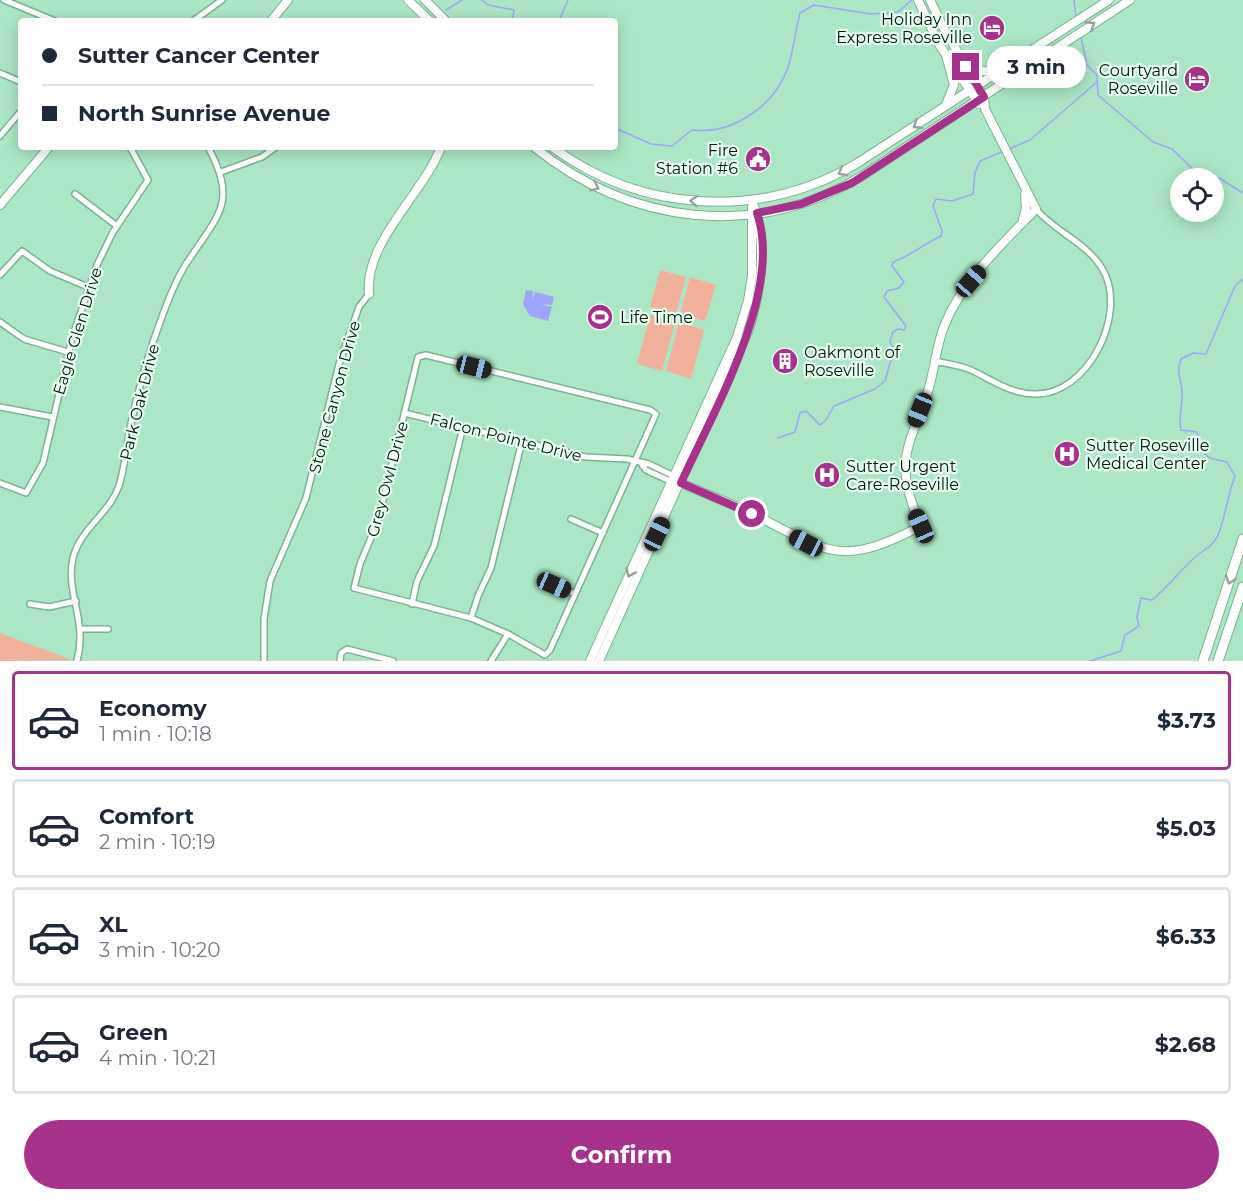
<!DOCTYPE html>
<html lang="en">
<head>
<meta charset="utf-8">
<style>
  :root { --surface:#fff; --page:#f2f2f3; --text:#1f2937; --muted:#747a83; --line:#e0e1e3; --accent:#a7328b }
  body { margin:0; font-family:Montserrat,sans-serif; background:var(--page); color:var(--text); height:100vh; display:flex; flex-direction:column; font-size:22px; white-space:nowrap }
  * { box-sizing:border-box; margin:0 }
  p { font-size:20px; color:var(--muted) }
  .icon { flex:none; width:33px; height:33px; fill:none; stroke:currentColor; stroke-width:2; stroke-linecap:round; stroke-linejoin:round }
  .map { position:relative; height:661px; overflow:hidden }
  .sheet { display:flex; flex-direction:column; background:var(--surface); flex:1 }
  .sheet>* { flex:none }
  .banner { position:absolute; left:18px; top:18px; width:600px; height:132px; border-radius:6px; box-shadow:0 3px 15px #0003; display:grid; align-content:center; height:132px; padding:0 24px; background:var(--surface) }
  .fabs { position:absolute; left:1170px; top:168px; display:grid; gap:12px }
  .fabs a { display:grid; place-items:center; width:54px; height:54px; border-radius:50%; background:var(--surface); box-shadow:0 3px 15px #0003; font-size:30px }
  .end { position:absolute; width:27px; height:27px; margin:-14px; border:8px solid #a7328b; background:#fff; box-shadow:0 0 0 3px #fff }
  .from { border-radius:50% }
  .bubble { position:absolute; height:42px; border-radius:21px; background:var(--surface); box-shadow:0 3px 15px #0003; font-size:20px; font-weight:700; line-height:42px; text-align:center }
  .car { position:absolute; width:18px; height:36px; margin:-18px -9px; border-radius:8px; box-shadow:0 0 4px 2px #0007; background:linear-gradient(#222 24%,#8ab4d8 0 40%,#222 0 76%,#8ab4d8 0 86%,#222 0) }
  .banner b { display:flex; align-items:center; gap:21px; height:57px; font-size:22px }
  .banner b+b { border-top:2px solid var(--line) }
  .banner i { width:15px; height:15px; background:var(--text) }
  ul { padding:10px 0 0; list-style:none }
  li { display:flex; align-items:center; gap:18px; height:99px; margin:0 12px 9px; padding:0 12px; border:3px solid var(--line); border-radius:6px }
  li div { flex:1 }
  li b { display:block; font-size:22px }
  li em { font-style:normal; font-weight:700 }
  li.active { border-color:var(--accent) }
  li>.icon { width:54px; height:54px; stroke-width:1.5 }
  .cta { display:flex; gap:12px; margin-top:auto; padding:12px 24px }
  .cta a { flex:1; height:69px; border-radius:36px; background:var(--accent); color:#fff; font-size:24px; font-weight:700; line-height:69px; text-align:center }
  .map>svg:first-child { display:block }
  .green { fill:#f2b19c }
  .water { fill:#9da5fc }
  .lines { fill:none; stroke-linecap:round; stroke-linejoin:round }
  .stream { stroke:#9da5fc; stroke-width:1.5 }
  .street-casing { stroke:#7bb393; stroke-width:8 }
  .secondary-casing { stroke:#7bb393; stroke-width:10 }
  .primary-casing { stroke:#7bb393; stroke-width:10 }
  .highway-casing { stroke:#7bb393; stroke-width:11 }
  .street { stroke:#fff; stroke-width:5 }
  .secondary { stroke:#fff; stroke-width:8 }
  .primary { stroke:#fff; stroke-width:8 }
  .highway { stroke:#fff; stroke-width:9 }
  .oneway { stroke:#99a19d }
  .route { stroke:#a7328b; stroke-width:8 }
  .labels { text-anchor:middle; stroke-width:4.5; stroke-linejoin:round; paint-order:stroke }
  .poi-label { font-size:16px; fill:#011509; stroke:#e8fff0; text-anchor:start }
  .street-label { font-size:16px; fill:#011509; stroke:#e8fff0 }
</style>
</head>
<body>
<div class="map">
<svg width="1243" height="661" viewBox="0 0 1243 661">
  <rect width="100%" height="100%" fill="#ace7c5"/>
  <g class="green">
    <path d="M660,270L686,277L676,314L650,307Z"/>
    <path d="M690,277L716,285L705,321L680,314Z"/>
    <path d="M650,315L675,323L662,371L637,364Z"/>
    <path d="M679,322L704,330L691,379L666,371Z"/>
    <path d="M0,633L72,660L0,661Z"/>
  </g>
  <path class="water" d="M526,290L533,291L532,301L535,292L554,297L552,305L541,304L552,307L548,321L530,316L523,304Z"/>
  <g class="lines">
    <g class="stream">
      <path d="M482,0L488,5L514,10L512,21"/>
      <path d="M1074,0L1076,18"/>
      <path d="M446,10L462,0"/>
      <path d="M559,21L568,0"/>
      <path d="M1081,37L1087,65L1097,75L1098,95L1153,142L1172,149L1202,178"/>
      <path d="M615,128L651,144L672,146L692,130C732,135 775,106 788,67C794,49 795,31 800,13L814,5L871,14L898,12L912,0"/>
      <path d="M1009,149L1030,140L1097,82"/>
      <path d="M1214,180L1219,178L1243,193"/>
      <path d="M778,438L795,432L800,413L806,411L820,425L826,420L834,406L875,389L885,381L894,349L890,342L893,332L898,329L904,330L906,326L884,297L887,291L899,288L904,282L892,266L893,262C910,256 924,244 941,236L942,231L933,206L936,199L952,201L973,194L975,173L980,161L1004,151"/>
      <path d="M1090,661L1121,651L1125,635L1139,626L1137,617L1141,598L1152,600C1167,588 1178,573 1192,560C1203,549 1215,547 1220,530C1226,512 1228,494 1235,476L1227,462L1210,458L1193,444L1199,436L1197,432L1181,430C1178,417 1183,404 1182,391C1181,378 1176,372 1181,359L1193,353L1206,354L1235,286L1243,279"/>
    </g>
    <g class="street-casing">
      <g id="street">
        <path d="M4,0L55,21"/>
        <path d="M193,21L222,0"/>
        <path d="M0,73L21,82"/>
        <path d="M0,136L21,111"/>
        <path d="M221,172L262,157L276,147"/>
        <path d="M75,194L117,226"/>
        <path d="M0,275L22,251L50,271L88,287"/>
        <path d="M0,322L24,339L68,352"/>
        <path d="M426,355L650,410L656,414L550,650L545,655L508,634L471,618L354,588L360,564L378,521L418,357Z"/>
        <path d="M935,361C947,364 959,365 971,370C992,380 1009,393 1034,394C1088,396 1128,314 1103,270C1088,243 1055,232 1036,209"/>
        <path d="M0,407L52,417"/>
        <path d="M404,413L586,457L627,459L649,464L674,476"/>
        <path d="M642,465L646,470L672,482"/>
        <path d="M0,483L26,493L43,463L72,338L97,265L113,232L148,180L130,147"/>
        <path d="M571,519L603,533"/>
        <path d="M554,585L575,594"/>
        <path d="M30,604L49,607L76,601"/>
        <path d="M412,604L417,581L434,546L463,427"/>
        <path d="M471,618L478,596L491,568L522,441"/>
        <path d="M81,629H108"/>
        <path d="M77,661C88,620 65,593 73,558C80,529 109,514 119,486C125,467 126,447 130,428C138,389 149,351 163,314C170,295 177,277 188,261C219,214 238,202 208,147"/>
        <path d="M264,661V619L270,581L306,498L339,364L359,307L369,294"/>
        <path d="M340,661L341,653L347,649L393,661"/>
        <path d="M491,661L508,634"/>
      </g>
    </g>
    <g class="secondary-casing">
      <g id="secondary">
        <path d="M918,0L940,46L979,104"/>
        <path d="M271,21L288,0"/>
        <path d="M0,205L49,147"/>
        <path d="M1023,220L1026,208L1025,194"/>
        <path d="M369,294C364,242 424,193 441,147"/>
        <path d="M672,482L681,483C706,494 733,504 757,516C831,554 842,567 921,526C893,463 907,451 928,391C935,369 936,345 945,324C963,280 1004,242 1036,209L985,109L984,97L943,27L930,0"/>
        <path d="M590,661L737,337L748,301L752,275V207"/>
        <path d="M599,661L749,329C762,287 767,242 752,200"/>
      </g>
    </g>
    <g class="primary-casing">
      <g id="primary">
        <path d="M408,0L430,21"/>
        <path d="M425,0L446,21"/>
        <path d="M956,52C967,65 977,75 995,70"/>
        <path d="M946,55L954,85L947,102"/>
        <path d="M534,147C630,224 754,241 862,176L1130,0"/>
        <path d="M552,147C642,213 760,220 856,164L1109,0"/>
      </g>
    </g>
    <g class="highway-casing">
      <g id="highway">
        <path d="M1203,661L1243,539"/>
        <path d="M1218,661L1243,587"/>
      </g>
    </g>
    <use href="#street" class="street"/>
    <use href="#secondary" class="secondary"/>
    <use href="#primary" class="primary"/>
    <use href="#highway" class="highway"/>
  </g>
  <defs><path id="oneway-chevron" d="M-2-3.5L2.5 0L-2 3.5" fill="none" stroke-width="1.6" stroke-linecap="round" stroke-linejoin="round" transform="scale(1.5)"/></defs>
  <g class="oneway">
    <use href="#oneway-chevron" transform="translate(1091 25) rotate(-33)"/>
    <use href="#oneway-chevron" transform="translate(917 125) rotate(147)"/>
    <use href="#oneway-chevron" transform="translate(842 172) rotate(152)"/>
    <use href="#oneway-chevron" transform="translate(595 187) rotate(26)"/>
    <use href="#oneway-chevron" transform="translate(694 201) rotate(-175)"/>
    <use href="#oneway-chevron" transform="translate(630 573) rotate(114)"/>
    <use href="#oneway-chevron" transform="translate(1230 580) rotate(108)"/>
  </g>
  <g class="lines">
    <path class="route" d="M752,514L681,483C713,412 784,291 757,213L801,204L852,183L984,97L966,67"/>
  </g>
  <defs>
    <g id="hotel-disc" transform="scale(1.35)"><circle r="9.5" fill="#a7328b" stroke="#e8fff0"/><path d="M-6-4.5h1.5V1H6V5H4.5V3h-9V5H-6ZM-4 0a1.8 1.8 0 1 1 3.6 0ZM.5 0V-2.5h3Q6-2.5 6 0Z" fill="#fff"/></g>
    <g id="civic-disc" transform="scale(1.35)"><circle r="9.5" fill="#a7328b" stroke="#e8fff0"/><path d="M-.6-6.5H3V-4.5H.6V-3L4-1V1h2V6H-6V1h2V-1L-.6-3ZM-1.2 2.5V6h2.4V2.5Z" fill="#fff"/></g>
    <g id="stadium-disc" transform="scale(1.35)"><circle r="9.5" fill="#a7328b" stroke="#e8fff0"/><path d="M0-5a6.5 5 0 1 0 0 10a6.5 5 0 1 0 0-10ZM-3.5-1.8h7v3.6h-7Z" fill="#fff"/></g>
    <g id="building-disc" transform="scale(1.35)"><circle r="9.5" fill="#a7328b" stroke="#e8fff0"/><path d="M-4-6H4V6H1V3H-1V6H-4ZM-2.5-4.3h1.7v1.8h-1.7ZM.8-4.3h1.7v1.8H.8ZM-2.5-1h1.7V.8h-1.7ZM.8-1h1.7V.8H.8Z" fill="#fff"/></g>
    <g id="hospital-disc" transform="scale(1.35)"><circle r="9.5" fill="#a7328b" stroke="#e8fff0"/><path d="M-5-5h3v3.5h4V-5h3V5h-3V1.5h-4V5h-3Z" fill="#fff"/></g>
  </defs>
  <g fill-rule="evenodd">
    <use href="#hotel-disc" x="992" y="28"/>
    <use href="#hotel-disc" x="1197" y="79"/>
    <use href="#civic-disc" x="758" y="159"/>
    <use href="#stadium-disc" x="600" y="317"/>
    <use href="#building-disc" x="785" y="361"/>
    <use href="#hospital-disc" x="1067" y="454"/>
    <use href="#hospital-disc" x="827" y="475"/>
  </g>
  <g class="labels">
    <g class="poi-label">
      <text x="972" y="25" text-anchor="end">Holiday Inn<tspan x="972" dy="18">Express Roseville</tspan></text>
      <text x="1178" y="76" text-anchor="end">Courtyard<tspan x="1178" dy="18">Roseville</tspan></text>
      <text x="738" y="156" text-anchor="end">Fire<tspan x="738" dy="18">Station #6</tspan></text>
      <text x="620" y="323">Life Time</text>
      <text x="804" y="358">Oakmont of<tspan x="804" dy="18">Roseville</tspan></text>
      <text x="1086" y="451">Sutter Roseville<tspan x="1086" dy="18">Medical Center</tspan></text>
      <text x="846" y="472">Sutter Urgent<tspan x="846" dy="18">Care-Roseville</tspan></text>
    </g>
    <g class="street-label">
      <text transform="translate(77 331) rotate(-73)" y="6">Eagle Glen Drive</text>
      <text transform="translate(334 397) rotate(-75)" y="6">Stone Canyon Drive</text>
      <text transform="translate(139 402) rotate(-76)" y="6">Park Oak Drive</text>
      <text transform="translate(506 437) rotate(14)" y="6">Falcon Pointe Drive</text>
      <text transform="translate(387 479) rotate(-75)" y="6">Grey Owl Drive</text>
    </g>
  </g>
</svg>
<div class="fabs">
<a><svg class="icon" aria-label="locate" viewBox="0 0 24 24"><circle cx="12" cy="12" r="6"/><path d="M12 2v4M12 18v4M2 12h4M18 12h4"/></svg></a>
</div>
<i class="end from" style="left:752px;top:514px"></i>
<i class="end" style="left:966px;top:67px"></i>
<div class="bubble" style="left:987px;top:46px;width:99px">3 min</div>
<i class="car" style="left:971px;top:281px;rotate:41deg"></i>
<i class="car" style="left:474px;top:367px;rotate:104deg"></i>
<i class="car" style="left:920px;top:410px;rotate:202deg"></i>
<i class="car" style="left:921px;top:526px;rotate:336deg"></i>
<i class="car" style="left:657px;top:534px;rotate:25deg"></i>
<i class="car" style="left:806px;top:543px;rotate:298deg"></i>
<i class="car" style="left:554px;top:585px;rotate:114deg"></i>
<div class="banner">
<b><i class="from"></i>Sutter Cancer Center</b>
<b><i></i>North Sunrise Avenue</b>
</div>
</div>
<section class="sheet">
<ul>
<li class="active"><svg class="icon" aria-label="car" viewBox="0 0 24 24"><path d="M5 17H2v-5l4-1 3-4h7l3 4 3 1v5h-3M9 17h6M6 11h13"/><circle cx="7" cy="17" r="2"/><circle cx="17" cy="17" r="2"/></svg><div><b>Economy</b><p>1 min · 10:18</p></div><em>$3.73</em></li>
<li><svg class="icon" aria-label="car" viewBox="0 0 24 24"><path d="M5 17H2v-5l4-1 3-4h7l3 4 3 1v5h-3M9 17h6M6 11h13"/><circle cx="7" cy="17" r="2"/><circle cx="17" cy="17" r="2"/></svg><div><b>Comfort</b><p>2 min · 10:19</p></div><em>$5.03</em></li>
<li><svg class="icon" aria-label="car" viewBox="0 0 24 24"><path d="M5 17H2v-5l4-1 3-4h7l3 4 3 1v5h-3M9 17h6M6 11h13"/><circle cx="7" cy="17" r="2"/><circle cx="17" cy="17" r="2"/></svg><div><b>XL</b><p>3 min · 10:20</p></div><em>$6.33</em></li>
<li><svg class="icon" aria-label="car" viewBox="0 0 24 24"><path d="M5 17H2v-5l4-1 3-4h7l3 4 3 1v5h-3M9 17h6M6 11h13"/><circle cx="7" cy="17" r="2"/><circle cx="17" cy="17" r="2"/></svg><div><b>Green</b><p>4 min · 10:21</p></div><em>$2.68</em></li>
</ul>
<div class="cta"><a>Confirm</a></div>
</section>
</body>
</html>
